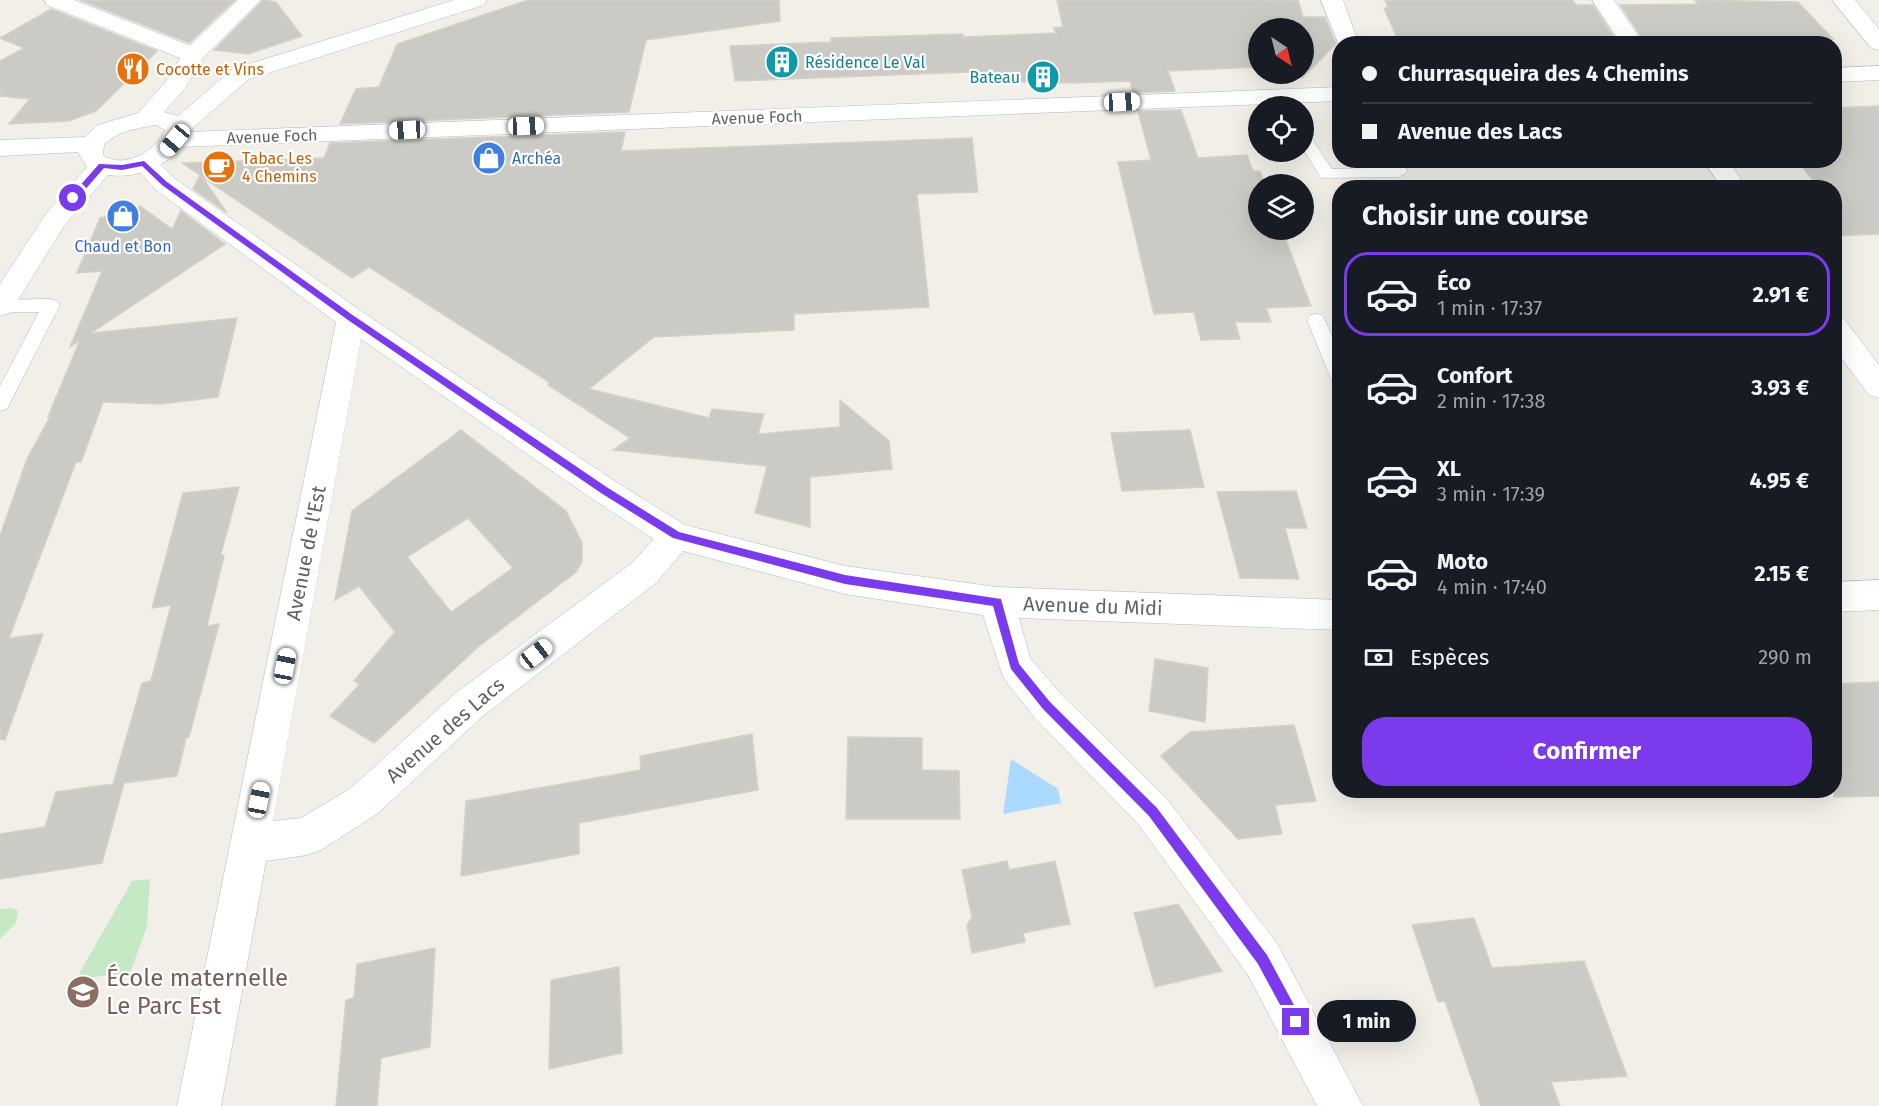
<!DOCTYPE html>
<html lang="fr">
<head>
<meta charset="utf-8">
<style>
  :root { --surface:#171b24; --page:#20242c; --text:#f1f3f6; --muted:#9ea1a6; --line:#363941; --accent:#7c3aed }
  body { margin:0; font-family:"Fira Sans",sans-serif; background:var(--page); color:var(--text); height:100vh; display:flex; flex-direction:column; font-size:22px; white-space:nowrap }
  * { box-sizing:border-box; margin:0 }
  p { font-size:20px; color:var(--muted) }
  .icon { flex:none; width:33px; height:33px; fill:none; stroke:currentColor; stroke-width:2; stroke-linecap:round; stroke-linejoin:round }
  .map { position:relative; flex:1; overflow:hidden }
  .panel { position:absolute; left:1332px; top:180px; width:510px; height:618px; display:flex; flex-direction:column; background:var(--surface); border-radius:24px; box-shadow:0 6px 24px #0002 }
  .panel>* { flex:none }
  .guide { position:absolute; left:1332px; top:36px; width:510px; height:132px; border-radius:24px; box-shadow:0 6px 24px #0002; display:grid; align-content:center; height:132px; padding:0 30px; background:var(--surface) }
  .needle { width:39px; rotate:145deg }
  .controls { position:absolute; left:1248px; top:18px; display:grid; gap:12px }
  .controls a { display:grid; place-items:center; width:66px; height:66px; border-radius:50%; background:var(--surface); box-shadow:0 6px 24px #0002; font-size:30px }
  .end { position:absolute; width:27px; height:27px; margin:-14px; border:8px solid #7c3aed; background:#fff; box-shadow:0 0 0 3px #fff }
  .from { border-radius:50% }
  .bubble { position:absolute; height:42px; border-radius:21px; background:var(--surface); box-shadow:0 6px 24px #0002; font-size:20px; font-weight:700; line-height:42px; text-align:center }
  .car { position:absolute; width:18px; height:36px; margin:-18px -9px; border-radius:8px; box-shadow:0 0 4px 2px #0007; background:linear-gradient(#fff 24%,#345 0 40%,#fff 0 76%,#345 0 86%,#fff 0) }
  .guide b { display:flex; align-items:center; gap:21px; height:57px; font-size:22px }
  .guide b+b { border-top:2px solid var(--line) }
  .guide i { width:15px; height:15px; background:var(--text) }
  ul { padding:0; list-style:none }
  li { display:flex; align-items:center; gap:18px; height:84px; margin:0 12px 9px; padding:0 18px; border:3px solid transparent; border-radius:24px }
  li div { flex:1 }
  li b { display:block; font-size:22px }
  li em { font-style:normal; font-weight:700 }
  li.current { border-color:var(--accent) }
  li>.icon { width:54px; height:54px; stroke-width:1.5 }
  h2 { padding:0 30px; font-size:27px; line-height:72px }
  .pay { display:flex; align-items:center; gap:15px; height:66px; padding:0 30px; font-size:22px }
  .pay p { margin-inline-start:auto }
  .cta { display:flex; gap:12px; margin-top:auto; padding:12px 30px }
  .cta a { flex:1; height:69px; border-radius:24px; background:var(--accent); color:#fff; font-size:24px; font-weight:700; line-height:69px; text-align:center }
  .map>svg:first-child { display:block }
  .green { fill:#c5e8c5 }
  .water { fill:#aadaff }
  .building { fill:#cccac5; stroke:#d6d1c6; stroke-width:1.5; fill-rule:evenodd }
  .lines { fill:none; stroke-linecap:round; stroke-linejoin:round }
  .service-casing { stroke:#b5b8bc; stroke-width:1 }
  .minor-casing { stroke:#b5b8bc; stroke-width:1 }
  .secondary-casing { stroke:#b6babf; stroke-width:1 }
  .service { fill:#fff; fill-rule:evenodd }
  .minor { fill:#fff; fill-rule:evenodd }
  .secondary { fill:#fff; fill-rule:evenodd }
  .route { fill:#7c3aed }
  .labels { text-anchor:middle; stroke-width:4.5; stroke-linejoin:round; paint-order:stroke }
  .far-culture-label { font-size:16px; fill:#0d838f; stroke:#fff; text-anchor:start }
  .far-food-label { font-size:16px; fill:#c56008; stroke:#fff; text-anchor:start }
  .far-street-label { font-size:16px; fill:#5f6368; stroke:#fff }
  .far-shop-label { font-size:16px; fill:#366cbe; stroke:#fff; text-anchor:start }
  .street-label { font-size:20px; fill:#5f6368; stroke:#fff }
  .near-education-label { font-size:24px; fill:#785e54; stroke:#fff; text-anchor:start }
</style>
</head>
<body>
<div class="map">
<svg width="1879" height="1106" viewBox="0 0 1879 1106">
  <rect width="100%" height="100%" fill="#f1efe8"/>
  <g class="green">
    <path d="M150,879L147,926L130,973L76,979L132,881Z"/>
    <path d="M12,908L18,911L16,923L0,939V909Z"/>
  </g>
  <path class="water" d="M1011,759L1058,789L1061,803L1003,814Z"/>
  <g class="building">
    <path d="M80,0H235L189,43Z"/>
    <path d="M263,0L276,2L302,36L248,54L214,50Z"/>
    <path d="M528,0H779L780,21L646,40L629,112L340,124L356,89L379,87L397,44Z"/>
    <path d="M1057,0H1298L1303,17H1325L1336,44L1302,78L1300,74H1304V28H1258V67L1168,71L1175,91L1133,93L1130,81L1074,83L971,81L970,72L735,81L730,46L831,42V38L963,34V37L1056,33L1054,28L1063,27Z"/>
    <path d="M1385,0H1573L1576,5H1593L1618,44H1400L1384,8H1388Z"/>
    <path d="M1695,0L1798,2L1833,39L1799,41L1801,44H1646L1620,5L1698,4Z"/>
    <path d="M51,9L157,51L96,111L69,121L9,124L30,99L0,96V61L24,48L0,38Z"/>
    <path d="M1879,106V234L1834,236V188H1819L1797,160H1834V108Z"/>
    <path d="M1181,110L1198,158L1247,155L1253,171H1260L1265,184H1258V230H1282L1311,306L1266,308L1271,322H1235L1240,339L1201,340L1194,312L1154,314L1118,162L1151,160L1138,111Z"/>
    <path d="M625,132L621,151L972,138L978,192L917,194L929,307L794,314V330L654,337L589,389L709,418L712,409L764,414L758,434L840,427V400L889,441L892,469L810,477V527L755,513L767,466L613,450L630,438L548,385L549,382L369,267L352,278L202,177L227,213L193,189L200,175L182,163L324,158L330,143Z"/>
    <path d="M140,206L172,229L181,211L225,244L91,333L237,318L218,397L161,404L103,402L81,462H76L9,638L43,634L5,740L0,739V536L27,459L50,417H48L80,340L70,347L102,271L77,273L100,218Z"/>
    <path d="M461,430L566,511L582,543V562L576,572L478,647L374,743L330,716L360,684L354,681L395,632L359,586L335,600L352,511ZM468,518L513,568L451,612L407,557Z"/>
    <path d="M1190,430L1204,487L1122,491L1111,433Z"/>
    <path d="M239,487L221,554L224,556L207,626L219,624L189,737L186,738L177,776L124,783L102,863L0,879V834L45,827L56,792L113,784L142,683L151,681L171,605L152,608L183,493Z"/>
    <path d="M1296,491L1307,528H1285L1299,579L1240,578L1217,492Z"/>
    <path d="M1155,659L1208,668L1205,722L1149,711Z"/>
    <path d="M1879,682V796L1834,797V684Z"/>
    <path d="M1294,725L1316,801L1275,805L1282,834L1238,839L1161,756L1190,732Z"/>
    <path d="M752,734L758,790L579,823V854L461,876L466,801L641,770L640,756Z"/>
    <path d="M848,737L922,738V770L959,771L960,819H846Z"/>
    <path d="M1007,861L1009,870L1055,861L1070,924L1023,933L1025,942L972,953L967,925L972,917L962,870Z"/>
    <path d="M1178,904L1222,971L1155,987L1134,913Z"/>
    <path d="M1474,918L1492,968L1584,961L1627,1076L1551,1082L1560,1106H1481L1445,1001L1438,1002L1412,925Z"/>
    <path d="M435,948L430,1047L381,1058L377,1106H336L346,1000L354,998L357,964Z"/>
    <path d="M619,967L622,1053L549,1069L551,980Z"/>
  </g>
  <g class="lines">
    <g class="service-casing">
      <g id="service">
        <path d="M1304,134L1310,136L1332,169L1390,167L1388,160H1404L1407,172L1399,177L1321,178L1304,150Z"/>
        <path d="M51,299L57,301L60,305L7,409L0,411V386L39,312H0V300Z"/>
        <path d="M1316,314L1322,315L1325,320L1340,355V386L1333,384L1331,379L1307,320L1310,315Z"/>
      </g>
    </g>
    <g class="minor-casing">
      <g id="minor">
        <path d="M44,0H74L201,50L204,55L201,60L193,62L185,60L47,5Z"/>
        <path d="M1321,0H1343L1359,44H1340V48Z"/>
        <path d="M1592,0H1614L1644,44H1621Z"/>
        <path d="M1832,0H1855L1879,29V50L1871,48Z"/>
        <path d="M144,155L153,157L174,178L361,311L616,482L685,525L845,566L997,587L1340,600V630L1019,618L1030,658L1060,693L1167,799L1278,945L1363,1106H1317L1248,975L1139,825L1034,717L1003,677L983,615L845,594L683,551L656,583L483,716L377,814L321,850L307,855L266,861L221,1106H177L336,322L156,190L132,163L135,157ZM361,339L594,500L654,539L632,563L457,692L351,788L301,818L273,821Z"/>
        <path d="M1703,160H1728L1747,188H1722Z"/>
        <path d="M1834,316L1844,319L1879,365V398L1869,395L1834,348Z"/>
        <path d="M1879,580V610L1834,612V582Z"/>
      </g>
    </g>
    <g class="secondary-casing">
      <g id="secondary">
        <path d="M238,0H261L203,58L186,87L164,112L178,116L233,69L454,0H487L484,5L249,79L188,132L1340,87V101L180,147C166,168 133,179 108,175L64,226L10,313L0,316V284L46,214L87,167L78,152L0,156V140L85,137L98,125L138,113L168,79L185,50ZM156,125L165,130C157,151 123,170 103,155L104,145C117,131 138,128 156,125Z"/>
        <path d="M1879,66V80L1834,82V68Z"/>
      </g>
    </g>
    <use href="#service" class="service"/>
    <use href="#minor" class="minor"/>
    <use href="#secondary" class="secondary"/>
  </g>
  <path class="route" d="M144,161L167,182L354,316L608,488L679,532L845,575L1001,599L1019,664L1050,702L1157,808L1267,955L1301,1018L1302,1022L1301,1027L1296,1029L1292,1027L1258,964L1149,816L1043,709L1011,669L993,606L845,584L673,538L601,493L348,320L162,185L142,166L122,170L104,168L76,200L69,198L99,164L122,165Z"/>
  <defs>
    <g id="building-disc" transform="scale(1.725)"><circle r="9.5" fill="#0f9aa8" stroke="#fff"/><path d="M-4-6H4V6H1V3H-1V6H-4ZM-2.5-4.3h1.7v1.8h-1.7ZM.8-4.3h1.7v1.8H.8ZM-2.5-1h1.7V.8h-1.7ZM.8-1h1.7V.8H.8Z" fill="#fff"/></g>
    <g id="restaurant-disc" transform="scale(1.725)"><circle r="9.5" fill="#e8710a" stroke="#fff"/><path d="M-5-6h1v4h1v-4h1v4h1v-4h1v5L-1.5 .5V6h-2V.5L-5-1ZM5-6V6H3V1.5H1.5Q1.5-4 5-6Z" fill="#fff"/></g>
    <g id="shop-disc" transform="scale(1.725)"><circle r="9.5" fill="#3f7fe0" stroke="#fff"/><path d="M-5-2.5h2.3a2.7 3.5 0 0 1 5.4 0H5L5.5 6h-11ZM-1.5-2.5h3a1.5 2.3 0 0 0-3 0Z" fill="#fff"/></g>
    <g id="cafe-disc" transform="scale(1.725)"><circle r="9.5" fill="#e8710a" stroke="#fff"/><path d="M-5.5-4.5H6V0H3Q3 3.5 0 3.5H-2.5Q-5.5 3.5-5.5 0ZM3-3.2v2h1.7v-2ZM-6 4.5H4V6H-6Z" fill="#fff"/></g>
    <g id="school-disc" transform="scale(1.725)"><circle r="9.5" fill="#8d6e63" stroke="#fff"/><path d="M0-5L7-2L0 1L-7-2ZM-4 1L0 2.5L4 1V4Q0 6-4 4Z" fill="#fff"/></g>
  </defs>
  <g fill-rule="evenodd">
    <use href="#building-disc" x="782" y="62"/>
    <use href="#restaurant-disc" x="133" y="69"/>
    <use href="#building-disc" x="1043" y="77"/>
    <use href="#shop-disc" x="489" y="158"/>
    <use href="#cafe-disc" x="219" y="167"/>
    <use href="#shop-disc" x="123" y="216"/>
    <use href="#school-disc" x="83" y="992"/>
  </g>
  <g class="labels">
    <g class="far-culture-label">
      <text x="805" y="68">Résidence Le Val</text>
      <text x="1020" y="83" text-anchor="end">Bateau</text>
    </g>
    <g class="far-food-label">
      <text x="156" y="75">Cocotte et Vins</text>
      <text x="242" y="164">Tabac Les<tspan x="242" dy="18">4 Chemins</tspan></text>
    </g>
    <g class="far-street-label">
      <text transform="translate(757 117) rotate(-2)" y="6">Avenue Foch</text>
      <text transform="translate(272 136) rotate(-2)" y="6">Avenue Foch</text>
    </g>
    <g class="far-shop-label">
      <text x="512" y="164">Archéa</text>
      <text x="123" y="252" text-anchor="middle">Chaud et Bon</text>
    </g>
    <g class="street-label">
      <text transform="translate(306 553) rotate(-79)" y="7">Avenue de l'Est</text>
      <text transform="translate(1093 606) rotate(2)" y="7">Avenue du Midi</text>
      <text transform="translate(445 730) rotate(-41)" y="7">Avenue des Lacs</text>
    </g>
    <g class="near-education-label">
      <text x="106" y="986">École maternelle<tspan x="106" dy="28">Le Parc Est</tspan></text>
    </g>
  </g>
</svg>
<div class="controls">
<a><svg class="needle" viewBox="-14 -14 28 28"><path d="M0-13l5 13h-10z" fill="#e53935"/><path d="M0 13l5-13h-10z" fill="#9ea1a6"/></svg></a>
<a><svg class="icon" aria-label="locate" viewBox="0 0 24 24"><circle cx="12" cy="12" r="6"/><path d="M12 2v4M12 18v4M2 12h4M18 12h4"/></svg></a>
<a><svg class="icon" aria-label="layers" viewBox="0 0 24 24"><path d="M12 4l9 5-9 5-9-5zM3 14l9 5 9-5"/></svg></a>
</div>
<i class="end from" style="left:73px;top:198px"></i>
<i class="end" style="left:1296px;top:1022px"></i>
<div class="bubble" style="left:1317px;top:1000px;width:99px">1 min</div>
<i class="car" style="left:1122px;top:102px;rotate:87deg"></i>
<i class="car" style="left:526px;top:126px;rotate:88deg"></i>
<i class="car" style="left:407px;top:130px;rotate:267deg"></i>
<i class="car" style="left:175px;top:140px;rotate:220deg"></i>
<i class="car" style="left:536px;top:654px;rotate:52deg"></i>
<i class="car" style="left:285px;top:666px;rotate:11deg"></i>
<i class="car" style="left:259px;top:800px;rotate:11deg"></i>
<div class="guide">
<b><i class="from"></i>Churrasqueira des 4 Chemins</b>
<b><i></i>Avenue des Lacs</b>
</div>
<section class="panel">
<h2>Choisir une course</h2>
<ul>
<li class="current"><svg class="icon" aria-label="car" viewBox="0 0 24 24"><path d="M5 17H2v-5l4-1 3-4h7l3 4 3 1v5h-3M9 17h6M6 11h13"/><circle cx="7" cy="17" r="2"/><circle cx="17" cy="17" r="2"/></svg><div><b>Éco</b><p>1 min · 17:37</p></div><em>2.91 €</em></li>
<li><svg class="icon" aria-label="car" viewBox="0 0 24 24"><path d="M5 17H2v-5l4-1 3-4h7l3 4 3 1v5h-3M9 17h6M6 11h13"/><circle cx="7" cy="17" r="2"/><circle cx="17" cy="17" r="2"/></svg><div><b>Confort</b><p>2 min · 17:38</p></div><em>3.93 €</em></li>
<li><svg class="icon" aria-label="car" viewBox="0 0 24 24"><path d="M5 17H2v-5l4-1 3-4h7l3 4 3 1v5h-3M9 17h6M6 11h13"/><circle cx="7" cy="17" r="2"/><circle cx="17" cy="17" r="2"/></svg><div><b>XL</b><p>3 min · 17:39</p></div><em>4.95 €</em></li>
<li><svg class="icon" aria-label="car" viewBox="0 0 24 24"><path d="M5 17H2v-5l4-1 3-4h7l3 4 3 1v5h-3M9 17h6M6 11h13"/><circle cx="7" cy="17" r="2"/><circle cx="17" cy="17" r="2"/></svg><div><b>Moto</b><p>4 min · 17:40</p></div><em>2.15 €</em></li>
</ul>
<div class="pay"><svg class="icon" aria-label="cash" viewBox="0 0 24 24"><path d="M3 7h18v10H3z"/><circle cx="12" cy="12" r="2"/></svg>Espèces<p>290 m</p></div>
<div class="cta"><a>Confirmer</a></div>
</section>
</div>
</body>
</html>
